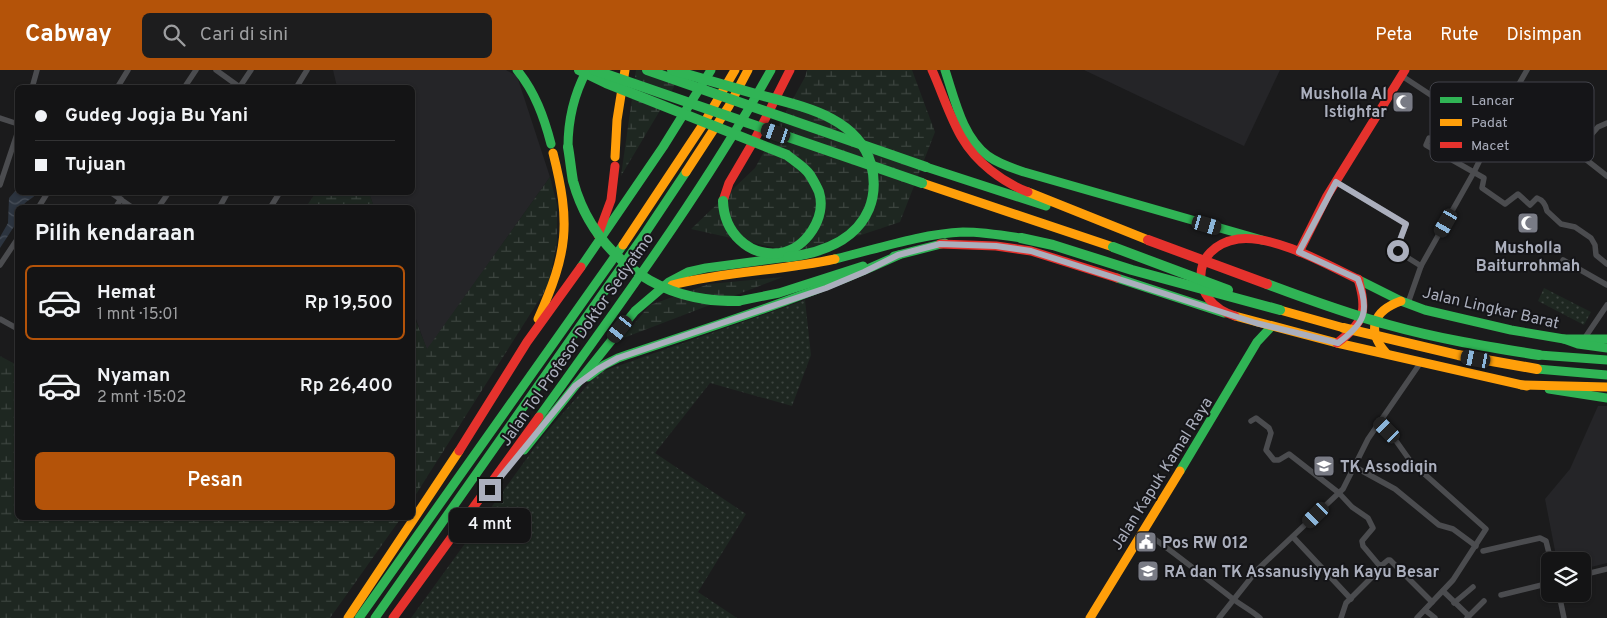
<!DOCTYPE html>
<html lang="id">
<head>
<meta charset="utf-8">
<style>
  :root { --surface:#141415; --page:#1d1d1e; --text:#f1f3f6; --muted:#9d9ea0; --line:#333334; --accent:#b45309 }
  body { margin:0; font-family:Overpass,sans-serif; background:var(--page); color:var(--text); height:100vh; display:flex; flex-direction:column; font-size:19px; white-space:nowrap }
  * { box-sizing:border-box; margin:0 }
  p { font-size:16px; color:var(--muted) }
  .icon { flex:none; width:28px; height:28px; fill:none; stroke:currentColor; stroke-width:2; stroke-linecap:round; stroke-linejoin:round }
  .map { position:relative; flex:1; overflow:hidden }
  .panel { position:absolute; left:15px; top:135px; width:400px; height:315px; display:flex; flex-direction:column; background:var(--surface); border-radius:8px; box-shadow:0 1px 4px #0004,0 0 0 1px var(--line) }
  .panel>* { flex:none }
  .top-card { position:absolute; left:15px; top:15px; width:400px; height:110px; border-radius:8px; box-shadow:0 1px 4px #0004,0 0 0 1px var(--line); display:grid; align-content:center; height:110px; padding:0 20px; background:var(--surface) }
  .tools { position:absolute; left:1541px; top:482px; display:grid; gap:10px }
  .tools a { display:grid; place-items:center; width:50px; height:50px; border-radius:8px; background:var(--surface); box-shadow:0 1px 4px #0004,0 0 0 1px var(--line); font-size:25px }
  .end { position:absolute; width:22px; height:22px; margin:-11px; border:6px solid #abafbd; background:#111; box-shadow:0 0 0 2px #111 }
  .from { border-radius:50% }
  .bubble { position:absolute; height:35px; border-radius:8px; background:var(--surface); box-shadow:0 1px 4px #0004,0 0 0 1px var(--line); font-size:16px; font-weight:600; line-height:35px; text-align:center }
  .car { position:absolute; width:15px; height:30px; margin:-15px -8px; border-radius:6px; box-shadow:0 0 4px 1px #0007; background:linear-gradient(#222 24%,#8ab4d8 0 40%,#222 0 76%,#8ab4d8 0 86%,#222 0) }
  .top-card b { display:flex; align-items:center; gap:18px; height:48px; font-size:19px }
  .top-card b+b { border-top:1px solid var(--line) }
  .top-card i { width:12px; height:12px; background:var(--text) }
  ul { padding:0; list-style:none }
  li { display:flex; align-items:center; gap:15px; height:75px; margin:0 10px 8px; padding:0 10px; border:2px solid transparent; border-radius:8px }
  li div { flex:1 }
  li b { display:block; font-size:19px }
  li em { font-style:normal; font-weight:600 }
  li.on { border-color:var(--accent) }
  li>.icon { width:45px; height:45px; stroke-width:1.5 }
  h2 { padding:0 20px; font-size:22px; line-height:60px }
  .cta { display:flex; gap:10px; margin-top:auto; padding:10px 20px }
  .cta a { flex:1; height:58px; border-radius:8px; background:var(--accent); color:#fff; font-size:20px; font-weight:600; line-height:58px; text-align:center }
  header { display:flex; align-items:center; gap:30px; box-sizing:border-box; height:70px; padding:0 25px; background:var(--accent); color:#fff }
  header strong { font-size:24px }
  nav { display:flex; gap:28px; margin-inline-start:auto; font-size:18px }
  .search { width:350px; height:45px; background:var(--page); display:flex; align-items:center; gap:12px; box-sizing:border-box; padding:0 18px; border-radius:8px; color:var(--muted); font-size:19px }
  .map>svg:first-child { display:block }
  .built { fill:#252528 }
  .grass { fill:url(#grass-dots) }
  .wetland { fill:url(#wetland-marsh) }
  .water { fill:url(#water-waves) }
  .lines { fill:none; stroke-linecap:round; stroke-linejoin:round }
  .street { stroke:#4b4c4f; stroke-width:5.5 }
  .fast { stroke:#30b455; stroke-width:9 }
  .slow { stroke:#ff9f0a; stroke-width:9 }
  .jam { stroke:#e5322d; stroke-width:9 }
  .fast-bridge { stroke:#30b455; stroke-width:10 }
  .slow-bridge { stroke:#ff9f0a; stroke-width:10 }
  .jam-bridge { stroke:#e5322d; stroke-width:10 }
  .route { stroke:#abafbd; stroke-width:6 }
  .labels { text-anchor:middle; stroke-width:4; stroke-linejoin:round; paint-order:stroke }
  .poi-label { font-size:16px; font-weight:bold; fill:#abafbd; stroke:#151518; text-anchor:start }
  .street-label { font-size:16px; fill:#abafbd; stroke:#151518 }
  .key { fill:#151518; stroke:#42434a; stroke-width:1 }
  .key-label { font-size:14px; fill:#abafbd }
</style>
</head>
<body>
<header>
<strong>Cabway</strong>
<div class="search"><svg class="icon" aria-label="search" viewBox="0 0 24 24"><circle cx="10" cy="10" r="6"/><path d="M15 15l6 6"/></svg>Cari di sini</div>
<nav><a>Peta</a><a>Rute</a><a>Disimpan</a></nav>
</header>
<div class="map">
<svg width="1607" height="548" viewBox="0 0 1607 548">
  <defs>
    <pattern id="grass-dots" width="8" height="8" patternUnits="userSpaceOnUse" patternTransform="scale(1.25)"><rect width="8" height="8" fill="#1e2721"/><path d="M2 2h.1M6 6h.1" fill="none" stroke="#3c443f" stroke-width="1.8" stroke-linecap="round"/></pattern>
    <pattern id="wetland-marsh" width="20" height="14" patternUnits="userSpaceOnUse" patternTransform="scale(1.25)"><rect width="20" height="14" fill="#1e2721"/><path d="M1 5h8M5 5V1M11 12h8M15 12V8" fill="none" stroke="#3c443f"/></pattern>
    <pattern id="water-waves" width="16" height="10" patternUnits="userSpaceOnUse" patternTransform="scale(1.25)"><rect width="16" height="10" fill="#2c343f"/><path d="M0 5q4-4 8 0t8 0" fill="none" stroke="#484f59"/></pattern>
  </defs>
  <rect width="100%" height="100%" fill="#1b1b1c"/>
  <g class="built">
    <path d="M333,0H506L517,6L550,107L427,280L413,241L412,138L374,137L369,123L412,122V18L337,17Z"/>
    <path d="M1084,0H1280L1244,76Z"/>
    <path d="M1598,336H1607V493L1583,499L1582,491H1557L1545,429L1570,399Z"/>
  </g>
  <g class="grass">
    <path d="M1544,218L1591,242L1584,255L1538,231Z"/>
    <path d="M805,230L811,285L792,336L710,313L655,383L746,444L698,522L737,548H411L543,366L598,303Z"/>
  </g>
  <g class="wetland">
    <path d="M636,0H684L621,106Z"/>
    <path d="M807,0H912L935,62L900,152L804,184L691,159L755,98L805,7Z"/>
    <path d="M550,107L557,135V173L548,216L413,429L412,241L427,279Z"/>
    <path d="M316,122L369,123L374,137H306Z"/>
    <path d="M783,207L621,269L650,235L709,214Z"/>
    <path d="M0,286L17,295L18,448H401L330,548H0Z"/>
  </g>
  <path class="water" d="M17,119L18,122L37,123C33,129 26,130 22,137L18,138L17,152L0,178V167L8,153L9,128Z"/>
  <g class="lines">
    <g class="street">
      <path d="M216,0L241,18"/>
      <path d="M1402,6L1449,37L1494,59"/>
      <path d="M32,18L37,0"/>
      <path d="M117,18L128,0"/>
      <path d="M184,18L196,0"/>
      <path d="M239,18L251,0"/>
      <path d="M296,18L307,0"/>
      <path d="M1508,33L1560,69L1607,106"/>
      <path d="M0,48L18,54"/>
      <path d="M1429,68L1426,75L1484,108L1482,118L1505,134L1518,124L1530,135L1537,128C1543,130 1546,136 1547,141L1561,154L1575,157L1591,168L1595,175L1596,185L1607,194"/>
      <path d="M1576,82L1598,57L1607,53"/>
      <path d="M1336,112L1406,154L1397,178V181L1421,196"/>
      <path d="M0,115L18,61"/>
      <path d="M110,122L133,138"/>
      <path d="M160,135L169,122"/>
      <path d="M38,138L48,122"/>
      <path d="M115,138L121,129"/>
      <path d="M219,138L228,122"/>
      <path d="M270,138L280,122"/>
      <path d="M1563,190L1607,215"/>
      <path d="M0,195L18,168"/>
      <path d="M1408,233L1421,196L1474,102L1508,33L1527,0"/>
      <path d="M0,249L18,259"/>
      <path d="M1584,269L1607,235"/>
      <path d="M1251,351L1256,348L1269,358L1271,363L1266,380L1274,390H1279L1289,384L1339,423L1352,437L1368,448L1373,458L1362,471L1363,476L1379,495H1382L1388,490H1390L1432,532"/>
      <path d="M1379,353L1394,368L1411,392L1486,459L1453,510L1417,548"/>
      <path d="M1355,397L1395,419L1439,455L1453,459L1476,476"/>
      <path d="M1143,461C1173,481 1200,504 1228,525C1238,534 1250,539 1260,548"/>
      <path d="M1293,467L1351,529"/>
      <path d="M1483,481L1540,468L1546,471L1551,491"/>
      <path d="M1582,505L1607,499"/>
      <path d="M1443,521L1469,546"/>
      <path d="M1559,524L1564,548"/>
      <path d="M1501,525L1550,513"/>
      <path d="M1454,533L1473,517"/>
      <path d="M1425,540L1435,548"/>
      <path d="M1219,548L1258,499L1343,419L1368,369L1421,292"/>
      <path d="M1341,548L1346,533L1378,501L1381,495"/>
      <path d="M1467,548L1484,531"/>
    </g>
    <g class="fast">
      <path d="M517,0C535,22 544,47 551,74"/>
      <path d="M945,0C955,30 962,66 988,86C999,94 1012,98 1024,102L1262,170"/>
      <path d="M568,77C568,49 574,24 587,0"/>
      <path d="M926,97L1046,136"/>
      <path d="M894,186L945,173"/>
      <path d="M835,189C877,179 920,164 963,162C983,162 1002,165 1021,168"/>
      <path d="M581,197L663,77L711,0"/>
      <path d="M1117,208L1224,243"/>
      <path d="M1359,210L1401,231L1425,240L1511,260L1564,269H1607"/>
      <path d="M739,231L779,223L863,196"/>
      <path d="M1564,269L1578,274L1607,278"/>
      <path d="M1539,285L1607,290"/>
      <path d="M1537,299L1607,305"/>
      <path d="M588,307L604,295L618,288C713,256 808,227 899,185"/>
      <path d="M1549,319L1607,328"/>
      <path d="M539,347C620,234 703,122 771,0"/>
      <path d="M524,380L635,241L669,212L688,202L706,198L788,187"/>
      <path d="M1180,401L1257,272L1271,257"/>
      <path d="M359,548L623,175"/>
      <path d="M375,548L646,162L686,102"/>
    </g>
    <g class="slow">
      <path d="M615,87L617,50L625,0"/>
      <path d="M686,102L729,36L748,0"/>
      <path d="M922,113L1113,177"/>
      <path d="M1028,122L1148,170"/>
      <path d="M623,175L704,53L735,0"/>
      <path d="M672,215C726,201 781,201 835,189"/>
      <path d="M1280,240L1344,258"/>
      <path d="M1235,246L1337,273L1527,316"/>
      <path d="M538,249C568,182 571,154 553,83"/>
      <path d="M1386,283C1366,260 1373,241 1401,231"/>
      <path d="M1521,315L1607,317"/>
      <path d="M348,548L459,381"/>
      <path d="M1090,548L1180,401"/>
    </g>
    <g class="jam">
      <path d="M932,0C942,22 950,48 962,68C976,92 1002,112 1028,122"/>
      <path d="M723,131L729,113L756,67L790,0"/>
      <path d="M598,165L611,130L615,96"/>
      <path d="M940,174L996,176L1031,181L1117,208"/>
      <path d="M1299,182L1327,126L1405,0"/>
      <path d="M1235,246C1189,232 1189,177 1238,169C1273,164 1328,195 1359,210"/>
      <path d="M1337,273C1364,253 1368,241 1358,209"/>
      <path d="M459,381L527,272L581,197"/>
      <path d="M393,548L539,347"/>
    </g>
    <g class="fast-bridge">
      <path d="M579,0L606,13L787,85C794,91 805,97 810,105C813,110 817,117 819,122C827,147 806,179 780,183C748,187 724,162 723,131"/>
      <path d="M594,0L922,113"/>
      <path d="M647,0L926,97"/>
      <path d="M672,0C700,8 728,16 756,24C799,36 857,45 871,94C875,109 875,124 869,139C855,172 821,183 788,187"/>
      <path d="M568,77C570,88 571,100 573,111C590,173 641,220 705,229C716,231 728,231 739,231"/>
      <path d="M1021,168L1053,175L1132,200L1280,240"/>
      <path d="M1113,177L1228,220"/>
      <path d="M1267,214C1307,229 1348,244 1389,255C1439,269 1489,277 1539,285"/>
    </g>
    <path class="slow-bridge" d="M1344,258L1458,285L1537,299"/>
    <path class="jam-bridge" d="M1148,170L1267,214"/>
  </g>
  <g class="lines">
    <path class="route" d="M490,420L575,316L598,299L618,288L826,218L864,202L898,185L940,174L996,176L1031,181L1256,253L1338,273C1365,253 1370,242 1358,209L1299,182L1336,112L1406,154L1397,178L1398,181"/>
  </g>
  <defs>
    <g id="mosque-square" transform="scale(1.125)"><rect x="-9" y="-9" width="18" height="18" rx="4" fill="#797b85" stroke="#151518"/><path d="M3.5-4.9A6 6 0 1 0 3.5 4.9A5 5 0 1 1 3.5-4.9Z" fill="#fff"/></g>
    <g id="school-square" transform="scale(1.125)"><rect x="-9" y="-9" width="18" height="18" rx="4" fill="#797b85" stroke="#151518"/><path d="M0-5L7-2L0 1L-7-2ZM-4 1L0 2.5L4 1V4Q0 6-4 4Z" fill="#fff"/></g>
    <g id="civic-square" transform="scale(1.125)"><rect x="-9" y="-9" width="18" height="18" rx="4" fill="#797b85" stroke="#151518"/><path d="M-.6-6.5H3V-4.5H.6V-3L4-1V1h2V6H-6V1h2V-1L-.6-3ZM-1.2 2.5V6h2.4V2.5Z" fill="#fff"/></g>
  </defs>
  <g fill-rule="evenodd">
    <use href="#mosque-square" x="1403" y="32"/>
    <use href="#mosque-square" x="1528" y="153"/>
    <use href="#school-square" x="1324" y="396"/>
    <use href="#civic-square" x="1146" y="472"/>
    <use href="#school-square" x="1148" y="501"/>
  </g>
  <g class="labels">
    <g class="poi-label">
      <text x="1387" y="29" text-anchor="end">Musholla Al<tspan x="1387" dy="18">Istighfar</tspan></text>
      <text x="1528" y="183" text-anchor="middle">Musholla<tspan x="1528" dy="18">Baiturrohmah</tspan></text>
      <text x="1340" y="402">TK Assodiqin</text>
      <text x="1162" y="478">Pos RW 012</text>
      <text x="1164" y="507">RA dan TK Assanusiyyah Kayu Besar</text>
    </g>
    <g class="street-label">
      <text transform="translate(1491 237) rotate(13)" y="6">Jalan Lingkar Barat</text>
      <text transform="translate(576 269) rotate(-55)" y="6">Jalan Tol Profesor Doktor Sedyatmo</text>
      <text transform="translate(1161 403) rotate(-58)" y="6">Jalan Kapuk Kamal Raya</text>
    </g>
  </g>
  <rect x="1430" y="12" width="164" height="80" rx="8" class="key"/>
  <rect x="1440" y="27" width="22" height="6" fill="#30b455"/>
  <rect x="1440" y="49" width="22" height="7" fill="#ff9f0a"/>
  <rect x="1440" y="72" width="22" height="6" fill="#e5322d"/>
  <g class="key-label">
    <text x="1471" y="35">Lancar</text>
    <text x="1471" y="57">Padat</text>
    <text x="1471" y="80">Macet</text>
  </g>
</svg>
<div class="tools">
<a><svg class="icon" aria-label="layers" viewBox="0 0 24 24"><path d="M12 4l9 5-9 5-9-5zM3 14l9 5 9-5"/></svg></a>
</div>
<i class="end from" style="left:1398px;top:181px"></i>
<i class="end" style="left:490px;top:420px"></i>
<div class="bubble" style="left:449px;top:438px;width:82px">4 mnt</div>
<i class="car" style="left:776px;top:63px;rotate:289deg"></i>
<i class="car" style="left:1446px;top:153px;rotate:210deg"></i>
<i class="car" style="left:1207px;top:155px;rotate:106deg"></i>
<i class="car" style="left:620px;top:259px;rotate:218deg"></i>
<i class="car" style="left:1476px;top:289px;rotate:281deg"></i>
<i class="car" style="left:1387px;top:360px;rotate:315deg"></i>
<i class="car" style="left:1316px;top:445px;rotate:226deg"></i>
<div class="top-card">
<b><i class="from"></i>Gudeg Jogja Bu Yani</b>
<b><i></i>Tujuan</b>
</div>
<section class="panel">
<h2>Pilih kendaraan</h2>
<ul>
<li class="on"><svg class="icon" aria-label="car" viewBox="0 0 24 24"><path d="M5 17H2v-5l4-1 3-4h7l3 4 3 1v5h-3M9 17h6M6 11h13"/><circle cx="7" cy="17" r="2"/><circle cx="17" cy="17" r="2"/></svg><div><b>Hemat</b><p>1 mnt · 15:01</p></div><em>Rp 19,500</em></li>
<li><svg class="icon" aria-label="car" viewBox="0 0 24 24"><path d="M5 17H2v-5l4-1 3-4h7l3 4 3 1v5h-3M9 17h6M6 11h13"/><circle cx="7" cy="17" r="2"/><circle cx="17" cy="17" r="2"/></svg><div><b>Nyaman</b><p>2 mnt · 15:02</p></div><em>Rp 26,400</em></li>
</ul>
<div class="cta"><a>Pesan</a></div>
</section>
</div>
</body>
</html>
